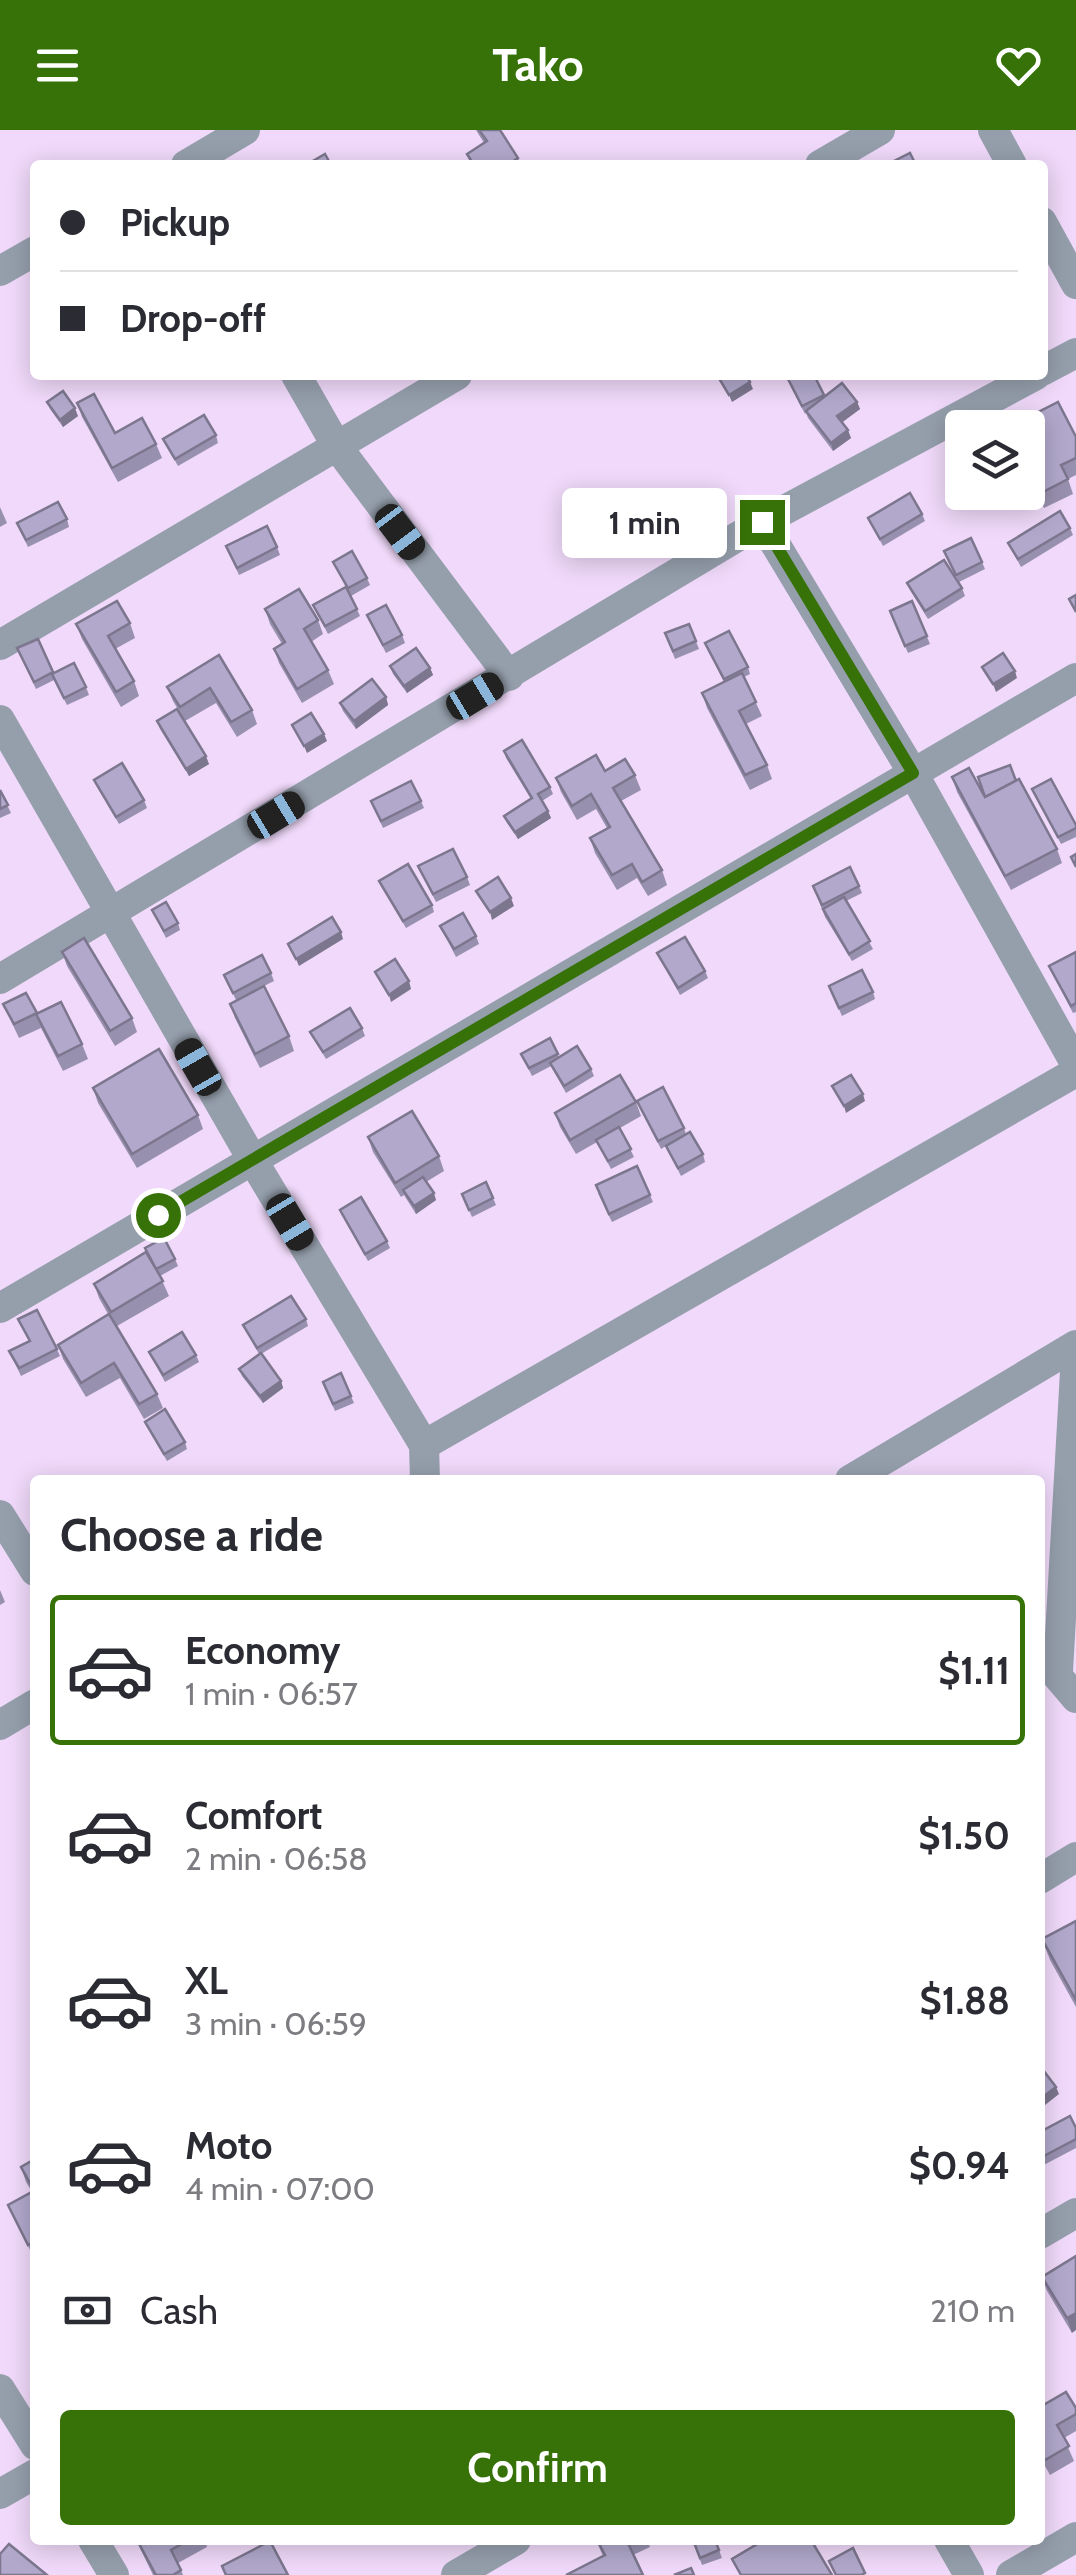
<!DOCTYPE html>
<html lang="en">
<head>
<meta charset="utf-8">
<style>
  :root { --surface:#fff; --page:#f2f2f3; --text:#2b2b33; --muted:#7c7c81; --line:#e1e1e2; --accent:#367207 }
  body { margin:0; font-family:Cabin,sans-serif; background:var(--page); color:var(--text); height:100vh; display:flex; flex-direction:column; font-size:38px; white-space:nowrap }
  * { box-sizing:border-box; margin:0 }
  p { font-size:32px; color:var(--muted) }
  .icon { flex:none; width:55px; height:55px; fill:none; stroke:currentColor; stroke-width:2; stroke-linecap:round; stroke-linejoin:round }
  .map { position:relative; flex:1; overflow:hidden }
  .side { position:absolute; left:30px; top:1345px; width:1015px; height:1070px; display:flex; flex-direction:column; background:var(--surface); border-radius:10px; box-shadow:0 5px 25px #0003 }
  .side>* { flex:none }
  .banner { position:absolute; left:30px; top:30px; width:1018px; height:220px; border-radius:10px; box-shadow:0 5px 25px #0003; display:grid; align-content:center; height:220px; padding:0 30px; background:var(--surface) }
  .buttons { position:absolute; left:945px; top:280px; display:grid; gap:20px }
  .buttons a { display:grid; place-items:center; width:100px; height:100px; border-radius:10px; background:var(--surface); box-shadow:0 5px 25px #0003; font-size:50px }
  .end { position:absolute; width:45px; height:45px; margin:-22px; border:12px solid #367207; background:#fff; box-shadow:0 0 0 5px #fff }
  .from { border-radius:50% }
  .bubble { position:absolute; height:70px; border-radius:10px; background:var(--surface); box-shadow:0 5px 25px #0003; font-size:32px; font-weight:700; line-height:70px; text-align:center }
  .car { position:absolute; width:30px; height:60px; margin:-30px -15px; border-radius:12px; box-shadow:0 0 8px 2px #0007; background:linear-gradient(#222 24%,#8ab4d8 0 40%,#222 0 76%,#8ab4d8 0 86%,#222 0) }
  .banner b { display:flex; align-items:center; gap:35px; height:95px; font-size:38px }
  .banner b+b { border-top:2px solid var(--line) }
  .banner i { width:25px; height:25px; background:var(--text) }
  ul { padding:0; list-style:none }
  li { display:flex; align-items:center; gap:30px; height:150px; margin:0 20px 15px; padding:0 10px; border:5px solid transparent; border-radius:10px }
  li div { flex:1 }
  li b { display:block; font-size:38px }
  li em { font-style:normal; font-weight:700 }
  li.on { border-color:var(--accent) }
  li>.icon { width:90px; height:90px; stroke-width:1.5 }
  h2 { padding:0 30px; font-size:45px; line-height:120px }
  .pay { display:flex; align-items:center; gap:25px; height:110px; padding:0 30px; font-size:38px }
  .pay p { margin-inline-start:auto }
  .button { display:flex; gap:20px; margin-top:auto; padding:20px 30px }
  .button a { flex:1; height:115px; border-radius:10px; background:var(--accent); color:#fff; font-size:40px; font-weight:700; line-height:115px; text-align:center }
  header { display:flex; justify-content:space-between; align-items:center; height:130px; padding:0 30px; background:var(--accent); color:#fff; font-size:45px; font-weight:700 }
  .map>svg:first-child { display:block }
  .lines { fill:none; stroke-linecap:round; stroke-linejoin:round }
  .minor { stroke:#959fac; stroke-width:30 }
  .wall { fill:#9890af }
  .shaded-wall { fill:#7c768e }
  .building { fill:#b1a8cb; stroke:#7c768e; stroke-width:2.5 }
  .route { stroke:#367207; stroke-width:12 }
</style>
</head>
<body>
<header><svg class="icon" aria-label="menu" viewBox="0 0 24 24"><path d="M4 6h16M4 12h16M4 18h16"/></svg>Tako<svg class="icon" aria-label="heart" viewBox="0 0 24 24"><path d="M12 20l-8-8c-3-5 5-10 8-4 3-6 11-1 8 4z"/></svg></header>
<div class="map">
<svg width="1076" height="2445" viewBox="0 0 1076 2445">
  <rect width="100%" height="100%" fill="#f0d9fa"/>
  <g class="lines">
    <g class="minor">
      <path d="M993,0L1012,35"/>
      <path d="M186,35L245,0"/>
      <path d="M820,35L880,0"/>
      <path d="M1042,92L1076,154"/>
      <path d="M0,141L35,121"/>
      <path d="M1042,241L1076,223"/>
      <path d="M296,245L336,315L509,546"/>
      <path d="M762,392L913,643L1076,935"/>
      <path d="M0,515L457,245"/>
      <path d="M0,590L252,1029L424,1315L425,1350"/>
      <path d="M0,849L762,392L1036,245"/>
      <path d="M0,1178L1076,548"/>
      <path d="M424,1315L1076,942"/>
      <path d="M850,1350L1076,1215"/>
      <path d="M0,1385L35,1441"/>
      <path d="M1042,1528L1076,1568"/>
      <path d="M1058,1541L1076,1224"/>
      <path d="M0,1595L35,1574"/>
      <path d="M1040,1749L1076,1727"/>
      <path d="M1040,2104L1076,2083"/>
      <path d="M0,2259L35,2315"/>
      <path d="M0,2364L35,2344"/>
      <path d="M93,2410L114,2445"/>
      <path d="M949,2410L969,2445"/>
      <path d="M456,2445L516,2410"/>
      <path d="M1011,2445L1076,2407"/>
    </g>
  </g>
  <g class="wall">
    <path d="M476,0H500L520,35H471L467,24L484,13Z"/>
    <path d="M785,245H814L825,266L857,272L860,279L842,292L851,308L833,321L808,288L806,283L805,284Z"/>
    <path d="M47,272L78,286L63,297L50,279Z"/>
    <path d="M77,273L115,303L156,314L162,328L118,352L82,287Z"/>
    <path d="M1028,298L1076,307V345L1068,349L1073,364L1044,378L1028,345Z"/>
    <path d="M216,305L218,313L178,336L163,309Z"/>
    <path d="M0,377L7,393L0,397Z"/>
    <path d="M922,384L925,391L883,416L868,388Z"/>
    <path d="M67,389L69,397L28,417L20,400Z"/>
    <path d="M1070,398L1073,405L1021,437L1008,413Z"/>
    <path d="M226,416L277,417L280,425L239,445Z"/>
    <path d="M944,421L982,432L985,439L959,452Z"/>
    <path d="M333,432L367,448L370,455L351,466L360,486L328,504L313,475L346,457Z"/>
    <path d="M907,453L962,458L965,466L928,489L910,460Z"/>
    <path d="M912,471L930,514L908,523L890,481Z"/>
    <path d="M265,479L318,490L323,504L311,512L328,540L334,554L302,573L279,533L274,519L282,514L270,494Z"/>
    <path d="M367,485L402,505L405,513L386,523Z"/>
    <path d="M130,493L135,508L115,519L134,551L139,566L121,577L82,509L76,494Z"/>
    <path d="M689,494L699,519L675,529L665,503Z"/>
    <path d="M705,513L748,537L750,544L744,547L762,586L746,594L767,635L772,649L750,660L707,578L702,563L724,552Z"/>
    <path d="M17,518L54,543L86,557L89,565L67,575L54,550L36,559Z"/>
    <path d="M219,525L252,580L257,594L237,607L216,573L185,591L173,571L167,557Z"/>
    <path d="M390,536L430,538L433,545L407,563L393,544Z"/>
    <path d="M386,567L388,575L356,599L343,581L340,573Z"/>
    <path d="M157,591L209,634L189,646L160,599Z"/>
    <path d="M504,621L550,657L553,664L542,671L551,688L518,709L507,693L504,686L531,669L506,628Z"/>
    <path d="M605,641L635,645L641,660L621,671L662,740L667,755L648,766L637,748L617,760L595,723L590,708L607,698L596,679L577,690L561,662L556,648Z"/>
    <path d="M952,647L985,667L1016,651L1057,719L1062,733L1011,760L957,662Z"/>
    <path d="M94,650L144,670L147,678L119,694Z"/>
    <path d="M1032,659L1076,695V707L1061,714Z"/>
    <path d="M0,660L11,683L0,688Z"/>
    <path d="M371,671H421L424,678L383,698Z"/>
    <path d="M418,736L467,747L470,755L436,772Z"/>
    <path d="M379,751L432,775L434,782L406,798Z"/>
    <path d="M813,756H859L862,763L846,771L873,819L852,831L825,787Z"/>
    <path d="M152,780L178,793L180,800L166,808Z"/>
    <path d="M440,796L476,806L479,814L456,827Z"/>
    <path d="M62,822L132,888L137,902L115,916L67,836Z"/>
    <path d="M1076,822V882L1073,883L1049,836Z"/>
    <path d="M657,823L705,841L708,848L680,865Z"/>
    <path d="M271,843L274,851L236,870L224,845Z"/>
    <path d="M829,856L873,862L875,869L842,886Z"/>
    <path d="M3,874L37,884L82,914L88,929L63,941L41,898L19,908Z"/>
    <path d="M230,874L289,906L294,921L260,938L235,888Z"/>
    <path d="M362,898L365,906L326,929L310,902Z"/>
    <path d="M550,908L559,927L591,939L594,946L566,963L551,936L532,946L521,924Z"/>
    <path d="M93,958L198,985L203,999L137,1038L98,973Z"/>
    <path d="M637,971L684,998L686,1004L703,1024L705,1032L681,1046L666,1016L661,1019Z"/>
    <path d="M636,972L641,986L620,998L634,1027L611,1039L597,1012L576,1024L560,997L555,983Z"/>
    <path d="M368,1007L439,1026L444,1041L426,1052L436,1070L416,1084L404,1065L401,1067L373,1022Z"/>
    <path d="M486,1052L496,1075L472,1087L462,1064Z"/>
    <path d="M598,1063L650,1065L653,1072L612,1092Z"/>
    <path d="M340,1080L387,1111L390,1118L368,1131Z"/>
    <path d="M175,1129L178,1136L160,1146L169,1166L117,1196L157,1264L163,1278L144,1289L120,1248L86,1267L63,1229L58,1215L108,1184L99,1168L94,1154Z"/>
    <path d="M18,1189L57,1219L60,1226L21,1246L9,1221L29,1211Z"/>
    <path d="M306,1189L308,1196L261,1224L281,1251L283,1258L263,1273L242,1246L239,1239L259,1224L243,1195Z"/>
    <path d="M149,1222L196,1225L199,1232L165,1252Z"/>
    <path d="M341,1243L354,1273L335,1281L323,1252Z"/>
    <path d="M145,1292L185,1312L187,1319L167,1331Z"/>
    <path d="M0,1460L5,1472L0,1475Z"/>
    <path d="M1076,1791V1877L1050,1830L1042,1809Z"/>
    <path d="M1076,1998V2018L1040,2037V2002Z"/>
    <path d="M35,2029V2067L26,2052L21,2037Z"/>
    <path d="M35,2072V2120L31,2122L8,2075Z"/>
    <path d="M1076,2126L1072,2203L1047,2161L1042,2147Z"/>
    <path d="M1040,2277L1076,2278V2301L1064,2308L1074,2331L1050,2345L1040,2327Z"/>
    <path d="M136,2410H205L207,2417L178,2433L183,2445H153Z"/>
    <path d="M596,2410H647L650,2417L633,2425L603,2426Z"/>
    <path d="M693,2410L719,2420L722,2428L702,2435Z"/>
  </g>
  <g class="shaded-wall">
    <path d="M518,28L520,35H507Z"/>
    <path d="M750,252L753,259L732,272L729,265Z"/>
    <path d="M857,272L860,279L840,294L837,286Z"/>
    <path d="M75,278L78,286L63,297L60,290Z"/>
    <path d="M848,300L851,308L833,321L831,313Z"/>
    <path d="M430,538L433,545L407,563L404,556Z"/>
    <path d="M1015,541L1017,548L996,562L993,554Z"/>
    <path d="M386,567L388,575L356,599L354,591Z"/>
    <path d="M324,604L327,611L307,623L304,616Z"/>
    <path d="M206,626L209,634L189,646L186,639Z"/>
    <path d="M548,681L551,688L518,709L515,702Z"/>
    <path d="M511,768L514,776L492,790L490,782Z"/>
    <path d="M341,802L343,809L299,836L296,829Z"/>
    <path d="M409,851L411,859L391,872L389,865Z"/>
    <path d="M863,964L865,971L846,983L844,976Z"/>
    <path d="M434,1063L436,1070L416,1084L414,1076Z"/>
    <path d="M281,1251L283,1258L263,1273L260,1266Z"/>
    <path d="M1056,1957L1059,1964L1040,1979V1969Z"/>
    <path d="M1076,2183V2200L1072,2203L1067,2188Z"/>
  </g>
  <g class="building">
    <path d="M479,0H500L518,28L507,35H474L467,24L487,11Z"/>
    <path d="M910,23L916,35H886Z"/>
    <path d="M325,24L331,35H306Z"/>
    <path d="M717,245H746L750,252L729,265Z"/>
    <path d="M786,245H814L824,265L802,276Z"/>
    <path d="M842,253L857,272L837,286L848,300L831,313L806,281Z"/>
    <path d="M63,261L75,278L60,290L47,272Z"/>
    <path d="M94,264L115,303L142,288L156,314L112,338L77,273Z"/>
    <path d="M1058,272L1076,307V328L1061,335L1068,349L1039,364L1028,341V298H1007Z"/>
    <path d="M204,285L216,305L175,329L163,309Z"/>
    <path d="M910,363L922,384L880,409L868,388Z"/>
    <path d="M58,372L67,389L26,410L17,393Z"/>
    <path d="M1060,381L1070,398L1018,429L1008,413Z"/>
    <path d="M267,396L277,417L237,438L226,416Z"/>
    <path d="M971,408L982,432L956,445L944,421Z"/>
    <path d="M352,421L367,448L348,458L333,432Z"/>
    <path d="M944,430L962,458L925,481L907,453Z"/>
    <path d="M346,457L357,479L325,496L313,475Z"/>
    <path d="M299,459L318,490L304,499L328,540L297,559L274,519L285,512L265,479Z"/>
    <path d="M1076,465V482L1069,469Z"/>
    <path d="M117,471L130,493L108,506L134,551L116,562L76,494Z"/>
    <path d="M912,471L927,506L905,516L890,481Z"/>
    <path d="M386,475L402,505L383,515L367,485Z"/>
    <path d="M689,494L696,511L673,521L665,503Z"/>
    <path d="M729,501L748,537L724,549L705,513Z"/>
    <path d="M38,509L53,542L34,552L17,518Z"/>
    <path d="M416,518L430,538L404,556L390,536Z"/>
    <path d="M1003,523L1015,541L993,554L982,537Z"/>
    <path d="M219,525L252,580L231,592L210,558L180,577L167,557Z"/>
    <path d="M74,533L86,557L64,568L52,544Z"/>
    <path d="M742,543L756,572L739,581L767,635L745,645L702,563Z"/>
    <path d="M372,549L386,567L354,591L340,573Z"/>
    <path d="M177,579L206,626L186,639L157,591Z"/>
    <path d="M311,583L324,604L304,616L292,595Z"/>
    <path d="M522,610L550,657L538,664L548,681L515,702L504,686L532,668L504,621Z"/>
    <path d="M596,625L605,641L625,629L635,645L613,658L662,740L642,752L632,734L612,745L590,708L610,697L591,664L572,676L556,648Z"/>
    <path d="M122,633L144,670L116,687L94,650Z"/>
    <path d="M1010,635L1016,651L985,667L978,647Z"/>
    <path d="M969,638L985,667L1019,649L1057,719L1005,746L952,647Z"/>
    <path d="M1051,649L1076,695V698L1058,707L1032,659Z"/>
    <path d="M411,651L421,671L381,691L371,671Z"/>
    <path d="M0,660L8,675L0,679Z"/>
    <path d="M453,719L467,747L433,764L418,736Z"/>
    <path d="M1076,724V737L1071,727Z"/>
    <path d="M408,734L432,775L403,791L379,751Z"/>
    <path d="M850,737L859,756L822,775L813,756Z"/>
    <path d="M498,747L511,768L490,782L476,761Z"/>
    <path d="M844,767L870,811L849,824L823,779Z"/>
    <path d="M166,772L178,793L164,801L152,780Z"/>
    <path d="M463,783L476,806L454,819L440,796Z"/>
    <path d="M332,787L341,802L296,829L288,814Z"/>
    <path d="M685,807L705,841L678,858L657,823Z"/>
    <path d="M84,808L132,888L110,901L62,822Z"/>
    <path d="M1076,822V873L1071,876L1049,836Z"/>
    <path d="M262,825L271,843L233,863L224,845Z"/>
    <path d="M395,829L409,851L389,865L375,842Z"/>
    <path d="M862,840L873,862L839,878L829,856Z"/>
    <path d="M264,856L289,906L255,924L230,874Z"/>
    <path d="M26,863L37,883L14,894L3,874Z"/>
    <path d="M61,872L82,914L58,926L36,884Z"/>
    <path d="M350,878L362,898L323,922L310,902Z"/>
    <path d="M550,908L558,924L529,938L521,924Z"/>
    <path d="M577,916L591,939L564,956L550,933Z"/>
    <path d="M159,919L198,985L132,1024L93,958Z"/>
    <path d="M620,945L636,972L570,1010L555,983Z"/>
    <path d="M851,945L863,964L844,976L832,956Z"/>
    <path d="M663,957L684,998L658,1011L637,971Z"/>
    <path d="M412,981L439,1026L395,1053L368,1007Z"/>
    <path d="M619,997L631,1019L608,1031L596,1010Z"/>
    <path d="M690,1002L703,1024L678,1038L666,1016Z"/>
    <path d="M637,1036L650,1065L609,1084L596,1055Z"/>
    <path d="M423,1047L434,1063L414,1076L403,1060Z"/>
    <path d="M486,1052L493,1068L469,1080L462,1064Z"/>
    <path d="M361,1067L387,1111L365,1124L340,1080Z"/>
    <path d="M164,1108L175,1129L156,1139L145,1118Z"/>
    <path d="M146,1122L163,1151L111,1182L94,1154Z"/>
    <path d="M291,1166L306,1189L257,1218L243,1195Z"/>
    <path d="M37,1180L57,1219L19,1238L9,1221L30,1211L18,1189Z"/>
    <path d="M109,1184L157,1264L139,1274L114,1233L81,1253L58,1215Z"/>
    <path d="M182,1202L196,1225L163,1245L149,1222Z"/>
    <path d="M261,1223L281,1251L260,1266L239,1239Z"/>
    <path d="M341,1243L351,1266L333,1274L323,1252Z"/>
    <path d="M165,1279L185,1312L164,1324L145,1292Z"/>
    <path d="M1076,1791V1870L1042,1809Z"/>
    <path d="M1040,1936L1056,1957L1040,1969Z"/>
    <path d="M1070,1986L1076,1998V2009L1040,2028V2002Z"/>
    <path d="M35,2029V2062L21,2037Z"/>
    <path d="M30,2063L35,2072V2111L28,2115L8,2075Z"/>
    <path d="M1076,2126V2183L1067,2188L1042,2147Z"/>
    <path d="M1066,2262L1076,2278V2284L1057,2295L1069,2316L1045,2330L1040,2322V2277Z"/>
    <path d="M137,2410H189L171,2420L181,2440L173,2445H156Z"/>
    <path d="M597,2410H629L627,2411L643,2445H566L605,2425Z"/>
    <path d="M693,2410H715L719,2420L700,2428Z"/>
    <path d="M764,2410H811L832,2445H741L732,2429Z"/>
    <path d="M270,2411L288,2445H226L222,2436Z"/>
    <path d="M9,2414L47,2445H0V2424Z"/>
    <path d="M853,2418L865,2443L861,2445H836L829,2431Z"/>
    <path d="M691,2438L694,2445H674Z"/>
  </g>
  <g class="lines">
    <path class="route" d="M158,1085L913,643L762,392"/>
  </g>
</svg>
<div class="buttons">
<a><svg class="icon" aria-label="layers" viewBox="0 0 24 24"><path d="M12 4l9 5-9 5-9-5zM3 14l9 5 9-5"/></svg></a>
</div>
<i class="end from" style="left:158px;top:1085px"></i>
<i class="end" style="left:762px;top:392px"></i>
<div class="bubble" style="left:562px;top:358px;width:165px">1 min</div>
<i class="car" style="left:400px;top:402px;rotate:143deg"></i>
<i class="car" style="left:475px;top:566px;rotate:59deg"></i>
<i class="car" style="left:276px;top:685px;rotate:59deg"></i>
<i class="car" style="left:198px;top:937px;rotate:330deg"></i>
<i class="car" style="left:290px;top:1092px;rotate:149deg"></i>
<div class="banner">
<b><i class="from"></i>Pickup</b>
<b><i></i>Drop-off</b>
</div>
<section class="side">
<h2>Choose a ride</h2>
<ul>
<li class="on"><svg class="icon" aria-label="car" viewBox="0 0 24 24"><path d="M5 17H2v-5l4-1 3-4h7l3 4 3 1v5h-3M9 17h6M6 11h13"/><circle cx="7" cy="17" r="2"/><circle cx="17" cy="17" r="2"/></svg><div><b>Economy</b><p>1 min · 06:57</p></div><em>$1.11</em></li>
<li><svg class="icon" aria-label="car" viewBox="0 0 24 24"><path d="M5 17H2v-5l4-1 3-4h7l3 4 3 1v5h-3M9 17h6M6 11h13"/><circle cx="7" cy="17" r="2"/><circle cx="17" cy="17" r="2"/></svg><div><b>Comfort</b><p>2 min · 06:58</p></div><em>$1.50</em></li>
<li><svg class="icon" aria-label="car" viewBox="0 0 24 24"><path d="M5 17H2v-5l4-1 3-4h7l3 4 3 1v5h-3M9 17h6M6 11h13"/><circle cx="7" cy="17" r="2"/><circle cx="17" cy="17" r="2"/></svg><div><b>XL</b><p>3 min · 06:59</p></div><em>$1.88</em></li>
<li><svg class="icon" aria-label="car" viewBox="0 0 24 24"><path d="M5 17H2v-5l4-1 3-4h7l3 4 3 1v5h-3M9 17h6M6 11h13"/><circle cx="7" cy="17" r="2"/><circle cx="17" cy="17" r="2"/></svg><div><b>Moto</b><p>4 min · 07:00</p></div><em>$0.94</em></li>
</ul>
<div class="pay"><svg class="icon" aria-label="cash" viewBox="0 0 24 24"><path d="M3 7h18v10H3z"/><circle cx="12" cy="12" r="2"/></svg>Cash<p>210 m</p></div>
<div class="button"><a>Confirm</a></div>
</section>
</div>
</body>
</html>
